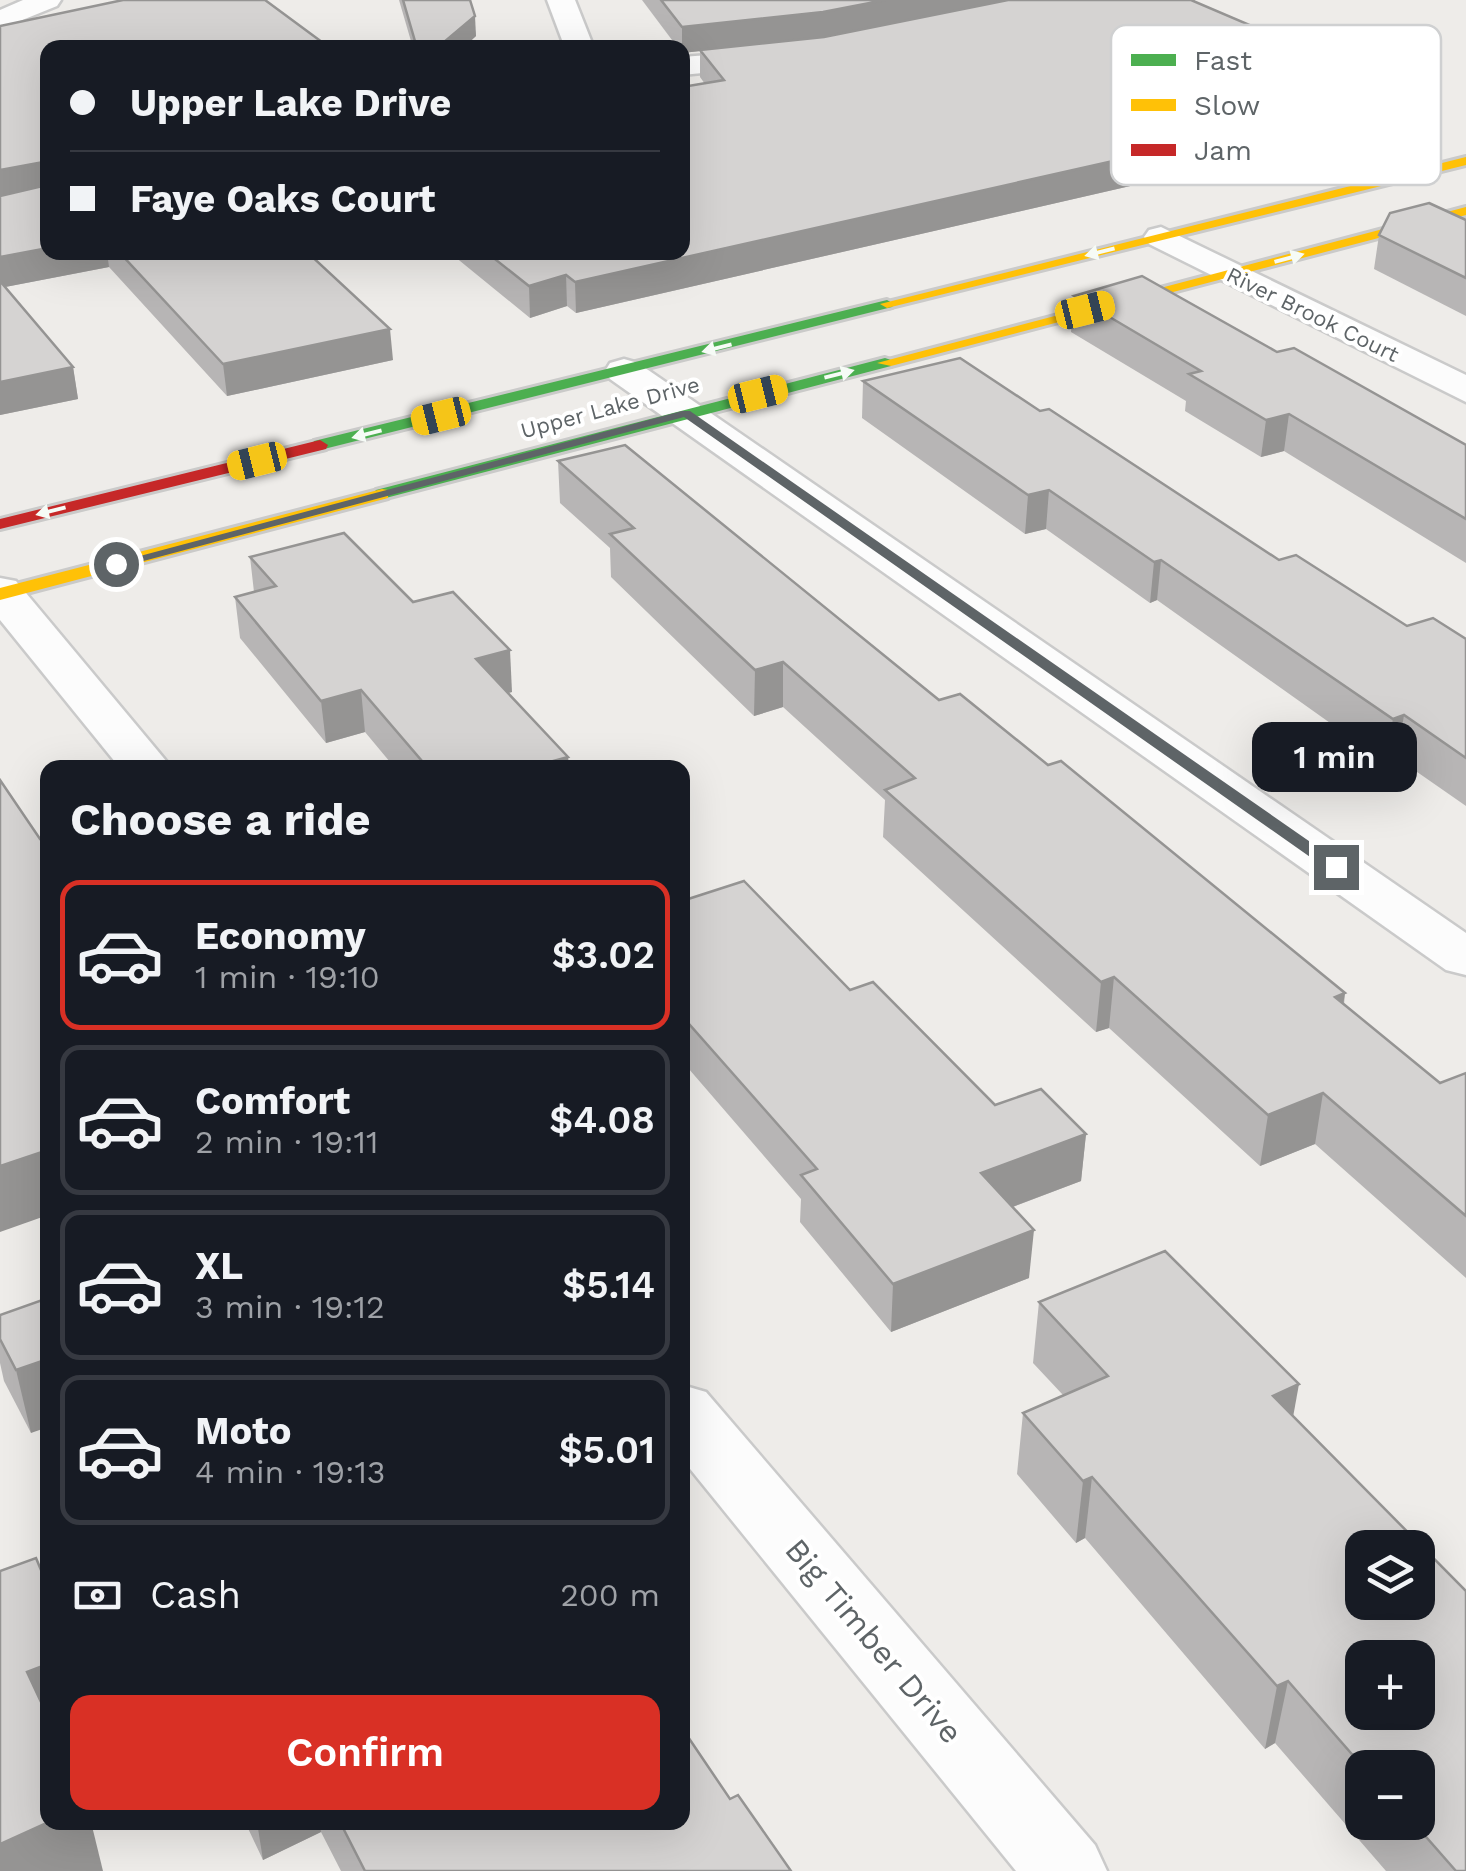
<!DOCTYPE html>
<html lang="en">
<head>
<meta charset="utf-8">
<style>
  :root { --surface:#171b24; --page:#20242c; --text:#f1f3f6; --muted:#9ea1a6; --line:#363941; --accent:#d93025 }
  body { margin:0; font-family:"Work Sans",sans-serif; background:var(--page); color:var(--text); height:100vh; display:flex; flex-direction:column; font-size:38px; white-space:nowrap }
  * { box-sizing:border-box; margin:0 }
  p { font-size:32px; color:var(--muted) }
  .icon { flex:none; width:55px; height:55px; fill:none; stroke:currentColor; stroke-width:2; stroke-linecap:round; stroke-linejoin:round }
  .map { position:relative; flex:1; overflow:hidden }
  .side { position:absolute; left:40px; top:760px; width:650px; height:1070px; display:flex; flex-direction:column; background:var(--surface); border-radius:20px; box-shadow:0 10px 40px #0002 }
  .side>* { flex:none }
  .banner { position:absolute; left:40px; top:40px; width:650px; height:220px; border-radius:20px; box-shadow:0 10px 40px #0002; display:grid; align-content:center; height:220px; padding:0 30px; background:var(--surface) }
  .fabs { position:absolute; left:1345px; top:1530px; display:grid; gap:20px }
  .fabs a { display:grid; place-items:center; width:90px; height:90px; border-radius:20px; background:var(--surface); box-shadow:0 10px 40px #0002; font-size:50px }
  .end { position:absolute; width:45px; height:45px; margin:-22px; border:12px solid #5e6467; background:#fff; box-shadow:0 0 0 5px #fff }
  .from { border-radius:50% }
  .bubble { position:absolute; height:70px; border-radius:20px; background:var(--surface); box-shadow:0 10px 40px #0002; font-size:32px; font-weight:600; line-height:70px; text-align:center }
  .car { position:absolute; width:30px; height:60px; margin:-30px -15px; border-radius:12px; box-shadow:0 0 8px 2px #0007; background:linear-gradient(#f5c518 24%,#345 0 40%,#f5c518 0 76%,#345 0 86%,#f5c518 0) }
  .banner b { display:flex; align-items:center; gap:35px; height:95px; font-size:38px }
  .banner b+b { border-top:2px solid var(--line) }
  .banner i { width:25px; height:25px; background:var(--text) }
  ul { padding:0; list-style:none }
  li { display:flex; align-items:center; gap:30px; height:150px; margin:0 20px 15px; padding:0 10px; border:5px solid var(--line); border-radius:20px }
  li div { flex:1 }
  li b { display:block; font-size:38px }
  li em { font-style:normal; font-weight:600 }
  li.active { border-color:var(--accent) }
  li>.icon { width:90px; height:90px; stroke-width:1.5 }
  h2 { padding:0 30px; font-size:45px; line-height:120px }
  .pay { display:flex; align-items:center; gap:25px; height:110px; padding:0 30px; font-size:38px }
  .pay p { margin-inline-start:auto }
  .button { display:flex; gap:20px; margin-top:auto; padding:20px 30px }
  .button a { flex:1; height:115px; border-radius:20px; background:var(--accent); color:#fff; font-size:40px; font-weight:600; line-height:115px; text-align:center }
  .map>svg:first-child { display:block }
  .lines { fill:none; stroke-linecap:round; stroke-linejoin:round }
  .street-casing { stroke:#cacaca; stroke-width:5 }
  .fast-casing { stroke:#cacac9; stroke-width:6 }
  .slow-casing { stroke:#cacac9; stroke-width:6 }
  .jam-casing { stroke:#cacac9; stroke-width:6 }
  .street { fill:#fcfcfc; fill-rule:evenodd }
  .fast { fill:#4caf50; fill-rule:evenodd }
  .slow { fill:#ffc107; fill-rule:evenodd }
  .jam { fill:#c62828; fill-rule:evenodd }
  .wall { fill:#b7b5b5; fill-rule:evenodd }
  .shaded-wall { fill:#959493 }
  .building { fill:#d5d3d2; stroke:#959493; stroke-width:2.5; fill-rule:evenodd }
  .oneway { fill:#f6fbf6 }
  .route { fill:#5e6467 }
  .labels { text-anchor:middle; stroke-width:8; stroke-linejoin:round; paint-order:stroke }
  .far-street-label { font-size:22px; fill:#5e6467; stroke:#fff }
  .near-street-label { font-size:32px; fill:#5e6467; stroke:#fff }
  .key { fill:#fff; stroke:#cfd0d1; stroke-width:2.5 }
  .key-label { font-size:28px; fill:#5e6467 }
</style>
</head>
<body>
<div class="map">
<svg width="1466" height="1871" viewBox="0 0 1466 1871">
  <rect width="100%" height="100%" fill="#eeece9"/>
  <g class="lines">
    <g class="street-casing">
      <g id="street">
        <path d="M23,0H61L57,6L0,29V10Z"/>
        <path d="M547,0H575L594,48H565Z"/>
        <path d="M773,50L788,59L783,65L682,75V57Z"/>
        <path d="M1161,227L1466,375V402L1149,244L1144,237L1149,230Z"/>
        <path d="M624,359L638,363L1466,933V975L1446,970L610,379L605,371L610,363Z"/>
        <path d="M0,578L16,581L172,768H120L0,620Z"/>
        <path d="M682,1385L706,1392L1095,1845L1107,1871H1016L682,1459Z"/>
      </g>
    </g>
    <g class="fast-casing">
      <g id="fast">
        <path d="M887,300L894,304L892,307L320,450L312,445L314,441Z"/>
        <path d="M885,358L891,360V366L382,499L373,494L376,490Z"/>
      </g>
    </g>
    <g class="slow-casing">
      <g id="slow">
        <path d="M1466,157V165L887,308L880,304Z"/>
        <path d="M1466,207V215L891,366L877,363Z"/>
        <path d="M382,489L388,490V498L0,600V588Z"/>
      </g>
    </g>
    <g class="jam-casing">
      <path id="jam" d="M320,440L328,445L326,449L0,529V519Z"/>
    </g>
    <use href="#street" class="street"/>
    <use href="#fast" class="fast"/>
    <use href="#slow" class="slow"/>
    <use href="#jam" class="jam"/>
  </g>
  <g class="wall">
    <path d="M123,0L48,252H307L393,360L227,396L109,267L5,287L73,367L78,399L0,415V26Z"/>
    <path d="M399,0H470L476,36L463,48H413Z"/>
    <path d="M642,0H1195V2L1407,122L1226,160V164L576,313L567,306L530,318L449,252H682L705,84L700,77V51L682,53V48H678Z"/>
    <path d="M1466,220V316L1374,269L1379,235Z"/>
    <path d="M1074,296L1277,352L1466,445V563L1284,451L1261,457L1185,411L1186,401L1071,332Z"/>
    <path d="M863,381L1040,411L1279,560L1407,626L1466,639V806L1397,758L1385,762L1157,600L1150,603L1046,529L1025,534L862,418Z"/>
    <path d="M558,461L939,700L1048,765L1345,993L1344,1005L1440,1083L1466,1073V1278L1315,1144L1260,1166L1109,1028L1096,1032L883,837L885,800L783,707L754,716L611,577L610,548L560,503Z"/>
    <path d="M250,557L413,602L512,692L508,693L568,757L569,768H395L365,732L326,743L240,638L235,597L254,592Z"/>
    <path d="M682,901L850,990L995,1105L1086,1134L1081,1181L1013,1207L1029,1278L891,1332L800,1222L801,1199L682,1061Z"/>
    <path d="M48,1298L31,1433L4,1381L0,1363V1315Z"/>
    <path d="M1039,1302L1293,1416L1466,1871H1386L1275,1743L1265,1749L1085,1538L1076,1543L1017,1474L1023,1413L1063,1395L1033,1363ZM1362,1768H1418V1822H1362Z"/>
    <path d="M730,1799L791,1871H341L321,1832L263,1860L245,1822H682Z"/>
  </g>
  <g class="shaded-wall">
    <path d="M885,0H1015L822,38L682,53V27Z"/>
    <path d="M475,16L476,36L463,48H437Z"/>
    <path d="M1411,94L1407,122L1226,160V164L576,313L575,282L1223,132Z"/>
    <path d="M43,162L47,190L0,200V170Z"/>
    <path d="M48,248V252H107L109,267L0,288V257Z"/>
    <path d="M566,275L567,306L530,318L529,286Z"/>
    <path d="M390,329L393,360L227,396L223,364Z"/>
    <path d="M73,367L78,399L0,415V382Z"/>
    <path d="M1289,414L1284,451L1261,457L1266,420Z"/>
    <path d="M1049,490L1046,529L1025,534L1028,495Z"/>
    <path d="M1161,560L1157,600L1150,603L1154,562Z"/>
    <path d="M510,650L512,692L479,701L476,659Z"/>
    <path d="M783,662V707L754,716L755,670Z"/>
    <path d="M361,690L365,732L326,743L321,701Z"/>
    <path d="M1404,715L1397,758L1385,762L1393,719Z"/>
    <path d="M568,757L569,768H546V763Z"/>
    <path d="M1114,977L1109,1028L1096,1032L1101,982Z"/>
    <path d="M1345,993L1337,1044L1335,997Z"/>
    <path d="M1323,1093L1315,1144L1260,1166L1268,1115Z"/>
    <path d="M1086,1134L1081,1181L978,1220L981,1173Z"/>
    <path d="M48,1150V1215L0,1232V1166Z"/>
    <path d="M1034,1230L1029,1278L891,1332L893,1284Z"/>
    <path d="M48,1359V1427L31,1433L16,1370Z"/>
    <path d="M1299,1384L1288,1445L1273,1396Z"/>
    <path d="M1092,1477L1085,1538L1076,1543L1083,1481Z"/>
    <path d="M48,1664V1736L27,1672Z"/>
    <path d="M1288,1681L1275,1743L1265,1749L1277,1686Z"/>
    <path d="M49,1822H91L103,1871H0V1844Z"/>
    <path d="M257,1822H320L321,1832L263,1860Z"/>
  </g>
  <g class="building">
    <path d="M123,0H265L330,48H48V248L0,257V196L47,185V165L43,162L0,170V26Z"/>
    <path d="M403,0H470L475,16L437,48H417Z"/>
    <path d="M661,0H885L823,12L682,27Z"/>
    <path d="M1008,0H1191L1411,94L1223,132L1229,135L575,282L566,275L529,286L486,252H682V87L724,80L700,50L824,37Z"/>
    <path d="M1429,203L1466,220V278L1379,235L1390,213Z"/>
    <path d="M119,252H307L390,329L223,364Z"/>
    <path d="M1142,276L1277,352L1294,348L1466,445V519L1289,414L1266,420L1189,374L1201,371L1074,296Z"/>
    <path d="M0,281L73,367L0,382Z"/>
    <path d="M960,358L1040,411L1049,409L1279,560L1296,555L1407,626L1433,618L1466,639V758L1404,715L1393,719L1161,560L1154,562L1049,490L1028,495L863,381Z"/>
    <path d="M625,445L939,700L960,694L1048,765L1061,761L1345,993L1335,997L1440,1083L1466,1073V1216L1323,1093L1268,1115L1114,977L1101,982L885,790L915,778L783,662L755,670L610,534L634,528L558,461Z"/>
    <path d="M344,533L413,602L453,592L510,650L476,659L568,757L546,763L550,768H428L361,690L321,701L235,597L276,586L250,557Z"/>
    <path d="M0,780L40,839L45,837L48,842V1150L0,1166Z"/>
    <path d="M744,881L850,990L873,982L995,1105L1041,1089L1086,1134L981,1173L1034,1230L893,1284L801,1175L817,1169L682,1016V901Z"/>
    <path d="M1165,1251L1299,1384L1273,1396L1466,1591V1871H1456L1413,1822H1418V1768H1364L1288,1681L1277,1686L1092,1477L1083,1481L1023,1413L1108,1376L1039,1302ZM1362,1548H1418V1602H1362ZM1362,1658H1418V1712H1362Z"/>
    <path d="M48,1298V1359L16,1370L0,1339V1315Z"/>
    <path d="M36,1558L48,1587V1664L27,1672L48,1717V1822H49L0,1844V1571Z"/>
    <path d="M682,1728L730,1799L738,1795L791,1871H365L340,1822H682Z"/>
  </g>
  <defs><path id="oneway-solid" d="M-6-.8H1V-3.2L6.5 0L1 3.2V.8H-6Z" transform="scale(2.5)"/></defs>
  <g class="oneway">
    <use href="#oneway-solid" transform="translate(1100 252) rotate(166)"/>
    <use href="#oneway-solid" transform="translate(1289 258) rotate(-15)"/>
    <use href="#oneway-solid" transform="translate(717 348) rotate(166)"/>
    <use href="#oneway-solid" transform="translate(839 374) rotate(-14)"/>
    <use href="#oneway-solid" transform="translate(367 434) rotate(166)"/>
    <use href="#oneway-solid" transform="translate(51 511) rotate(166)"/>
  </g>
  <path class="route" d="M682,411H690L1342,864V871H1330L684,417L121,567L110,564Z"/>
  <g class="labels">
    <g class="far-street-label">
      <text transform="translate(1313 314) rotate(26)" y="8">River Brook Court</text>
      <text transform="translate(610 407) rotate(-15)" y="8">Upper Lake Drive</text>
    </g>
    <g class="near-street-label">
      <text transform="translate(874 1641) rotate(50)" y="11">Big Timber Drive</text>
    </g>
  </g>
  <rect x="1111" y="25" width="330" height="160" rx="15" class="key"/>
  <rect x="1131" y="54" width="45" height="12" fill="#4caf50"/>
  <rect x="1131" y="99" width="45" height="12" fill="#ffc107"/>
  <rect x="1131" y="144" width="45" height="12" fill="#c62828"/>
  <g class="key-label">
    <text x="1194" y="70">Fast</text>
    <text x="1194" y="115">Slow</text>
    <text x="1194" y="160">Jam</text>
  </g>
</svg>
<div class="fabs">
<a><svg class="icon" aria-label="layers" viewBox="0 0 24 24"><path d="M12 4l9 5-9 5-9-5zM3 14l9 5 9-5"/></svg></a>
<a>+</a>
<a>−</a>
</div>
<i class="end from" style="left:116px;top:564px"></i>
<i class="end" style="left:1336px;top:867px"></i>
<div class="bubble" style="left:1252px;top:722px;width:165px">1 min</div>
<i class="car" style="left:1085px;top:310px;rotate:76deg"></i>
<i class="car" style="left:758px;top:394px;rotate:76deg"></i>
<i class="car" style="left:441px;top:416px;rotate:256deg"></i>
<i class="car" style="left:257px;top:461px;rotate:256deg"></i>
<div class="banner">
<b><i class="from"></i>Upper Lake Drive</b>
<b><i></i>Faye Oaks Court</b>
</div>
<section class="side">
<h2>Choose a ride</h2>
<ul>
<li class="active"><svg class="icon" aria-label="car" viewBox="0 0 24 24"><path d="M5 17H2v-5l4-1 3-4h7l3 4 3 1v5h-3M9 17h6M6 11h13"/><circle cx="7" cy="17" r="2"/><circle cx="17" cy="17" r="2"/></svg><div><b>Economy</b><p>1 min · 19:10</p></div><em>$3.02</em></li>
<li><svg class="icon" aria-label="car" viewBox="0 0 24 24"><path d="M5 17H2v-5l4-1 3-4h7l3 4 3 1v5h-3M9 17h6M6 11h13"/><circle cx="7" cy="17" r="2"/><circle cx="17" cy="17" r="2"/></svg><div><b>Comfort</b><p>2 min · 19:11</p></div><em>$4.08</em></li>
<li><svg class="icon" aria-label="car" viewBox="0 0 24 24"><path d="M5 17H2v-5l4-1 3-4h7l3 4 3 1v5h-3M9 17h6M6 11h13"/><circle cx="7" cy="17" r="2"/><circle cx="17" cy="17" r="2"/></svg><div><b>XL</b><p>3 min · 19:12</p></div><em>$5.14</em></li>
<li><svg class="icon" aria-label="car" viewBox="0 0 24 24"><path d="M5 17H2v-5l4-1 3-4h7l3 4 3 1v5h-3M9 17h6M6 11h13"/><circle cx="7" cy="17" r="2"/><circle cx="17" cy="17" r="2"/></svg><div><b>Moto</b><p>4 min · 19:13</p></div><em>$5.01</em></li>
</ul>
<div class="pay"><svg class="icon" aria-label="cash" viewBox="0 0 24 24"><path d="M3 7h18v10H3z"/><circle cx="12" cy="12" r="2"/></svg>Cash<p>200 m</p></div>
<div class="button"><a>Confirm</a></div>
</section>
</div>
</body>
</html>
